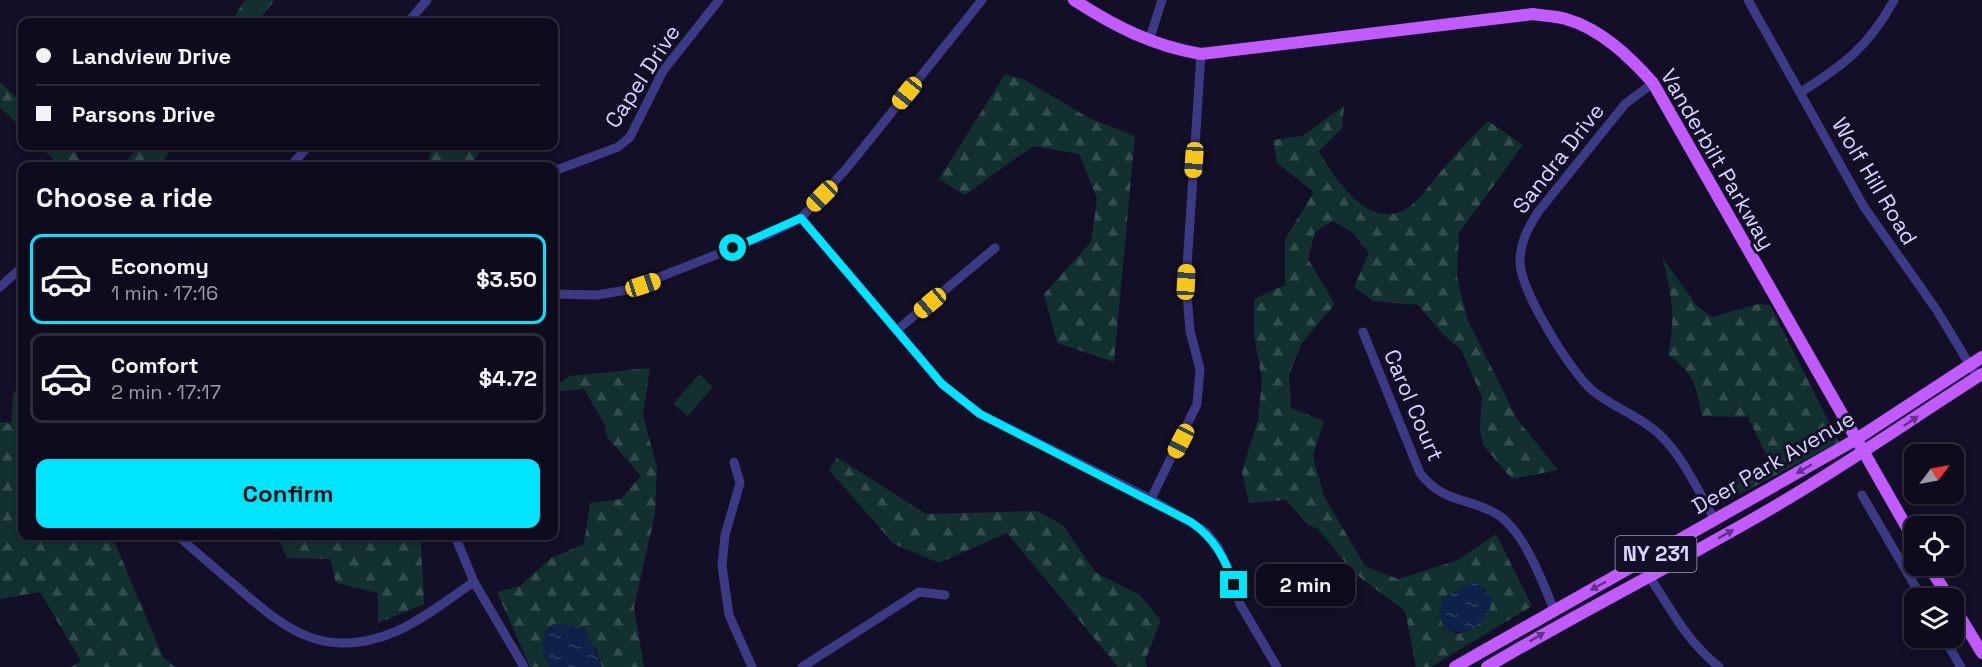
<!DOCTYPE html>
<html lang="en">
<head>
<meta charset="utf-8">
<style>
  :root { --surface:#0e0b1c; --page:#171425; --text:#f1f3f6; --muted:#9b9ba3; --line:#2e2b3b; --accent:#00e5ff }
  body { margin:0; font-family:"Space Grotesk",sans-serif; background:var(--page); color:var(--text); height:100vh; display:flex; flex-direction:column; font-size:22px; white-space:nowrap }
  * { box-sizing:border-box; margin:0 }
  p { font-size:20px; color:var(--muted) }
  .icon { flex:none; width:33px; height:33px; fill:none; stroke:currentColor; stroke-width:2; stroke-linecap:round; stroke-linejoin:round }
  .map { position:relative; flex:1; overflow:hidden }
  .details { position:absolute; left:18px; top:162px; width:540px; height:378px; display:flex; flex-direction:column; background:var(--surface); border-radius:12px; box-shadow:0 3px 9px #0003,0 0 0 2px var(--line) }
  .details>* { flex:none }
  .top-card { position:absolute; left:18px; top:18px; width:540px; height:132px; border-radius:12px; box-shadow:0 3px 9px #0003,0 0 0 2px var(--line); display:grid; align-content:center; height:132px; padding:0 18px; background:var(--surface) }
  .needle { width:39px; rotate:58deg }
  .controls { position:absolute; left:1904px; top:444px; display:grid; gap:12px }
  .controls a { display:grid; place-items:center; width:60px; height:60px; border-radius:12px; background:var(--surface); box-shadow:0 3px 9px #0003,0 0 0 2px var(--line); font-size:30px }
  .end { position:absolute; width:27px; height:27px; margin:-14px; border:8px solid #00e5ff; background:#111; box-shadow:0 0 0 3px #111 }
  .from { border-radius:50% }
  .bubble { position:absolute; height:42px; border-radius:12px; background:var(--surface); box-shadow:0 3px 9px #0003,0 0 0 2px var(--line); font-size:20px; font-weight:700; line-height:42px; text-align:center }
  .car { position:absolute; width:18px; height:36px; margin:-18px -9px; border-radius:8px; box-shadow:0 0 4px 2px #0007; background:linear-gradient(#f5c518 24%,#345 0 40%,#f5c518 0 76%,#345 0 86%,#f5c518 0) }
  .top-card b { display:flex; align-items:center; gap:21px; height:57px; font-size:22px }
  .top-card b+b { border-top:2px solid var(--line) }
  .top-card i { width:15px; height:15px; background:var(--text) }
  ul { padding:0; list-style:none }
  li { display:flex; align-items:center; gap:18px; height:90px; margin:0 12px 9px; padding:0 6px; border:3px solid var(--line); border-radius:12px }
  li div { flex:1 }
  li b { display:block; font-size:22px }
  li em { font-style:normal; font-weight:700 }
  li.selected { border-color:var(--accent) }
  li>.icon { width:54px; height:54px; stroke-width:1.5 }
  h2 { padding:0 18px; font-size:27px; line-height:72px }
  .primary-button { display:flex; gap:12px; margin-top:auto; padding:12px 18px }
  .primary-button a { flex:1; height:69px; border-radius:12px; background:var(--accent); color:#111; font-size:24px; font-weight:700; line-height:69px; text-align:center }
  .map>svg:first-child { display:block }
  .forest { fill:url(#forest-firs); fill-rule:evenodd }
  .pitch { fill:#12302f }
  .water { fill:url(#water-ripples) }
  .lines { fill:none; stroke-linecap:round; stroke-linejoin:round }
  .minor { stroke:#3d3a85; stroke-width:9 }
  .major { stroke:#c25bff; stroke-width:12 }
  .oneway { fill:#623188 }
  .route { stroke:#00e5ff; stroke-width:8 }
  .labels { text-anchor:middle; stroke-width:6; stroke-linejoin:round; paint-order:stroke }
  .shield { fill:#130f26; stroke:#9e99be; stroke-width:1.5 }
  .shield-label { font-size:21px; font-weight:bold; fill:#d9d4ff }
  .street-label { font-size:22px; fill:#d9d4ff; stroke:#130f26 }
</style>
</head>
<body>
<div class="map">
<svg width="1982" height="667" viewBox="0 0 1982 667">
  <defs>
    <pattern id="forest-firs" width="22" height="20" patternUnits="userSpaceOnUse" patternTransform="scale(1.5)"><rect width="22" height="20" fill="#12302f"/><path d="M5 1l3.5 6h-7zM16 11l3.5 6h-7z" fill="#344d4e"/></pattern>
    <pattern id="water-ripples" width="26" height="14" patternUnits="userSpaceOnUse" patternTransform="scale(1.5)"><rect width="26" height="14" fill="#0c2248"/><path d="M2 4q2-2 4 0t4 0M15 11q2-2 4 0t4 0" fill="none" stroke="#2f4163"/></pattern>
  </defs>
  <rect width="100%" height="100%" fill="#130f26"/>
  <g class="forest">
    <path d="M245,0H275L257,22H231Z"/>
    <path d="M1005,74L1025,80L1089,118L1135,136L1114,362L1057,343L1044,294L1091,242L1097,198L1079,154L1033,146L965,195L939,179Z"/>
    <path d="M0,82L22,102V128L0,108Z"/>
    <path d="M1344,106L1342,128L1319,151C1336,181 1373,237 1413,204C1423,196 1430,184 1438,175C1454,156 1470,138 1488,121L1523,145L1459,233L1457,277L1468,321L1517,419L1558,470L1512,479L1483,445L1480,430L1482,397L1462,351L1442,333L1418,305L1373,301L1354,287L1369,253L1352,232L1333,221L1315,232L1308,259L1335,304L1302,343L1289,375L1291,408L1324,421L1313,456L1324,496L1365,566L1398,579L1458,560L1496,534L1532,606L1431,667H1416L1405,611L1354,573L1318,529L1308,525L1286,500L1249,503L1242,472L1258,419L1262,380L1254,335V299L1285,285V239L1314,192L1277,163L1273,140L1302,136ZM1481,587L1486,590L1470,630L1457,634L1448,629L1439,612L1444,597Z"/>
    <path d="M40,146H72L84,166H60Z"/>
    <path d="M139,146H174L159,166H123Z"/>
    <path d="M434,146H485L470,166H426Z"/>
    <path d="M1662,257L1697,306L1712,317L1758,304L1770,305L1839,442L1723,503L1720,490L1768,459L1748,417L1702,416C1696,386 1694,373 1668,355C1676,317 1672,295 1662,257Z"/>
    <path d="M650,368L643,415L657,467L655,514L634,607L644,667H602L596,649L554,624L544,633L543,652L550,667H530L497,592L520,586L551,558L584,544L590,503L621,499L641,476L607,437L605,425L584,389L554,392V387L569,376Z"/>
    <path d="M22,384V536H112L163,657L175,667H71L81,661L40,592L0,599V422L11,423L13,394Z"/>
    <path d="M837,457L926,514L1037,511L1063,525L1095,572L1140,595L1161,620L1145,661L1147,667H1118L1007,533L939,563L894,544L829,470Z"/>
    <path d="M277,536H446L448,538L421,542L424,604L378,623V593L336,583L330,559L287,558Z"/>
  </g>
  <path class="pitch" d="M699,374L713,387L688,416L673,404Z"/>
  <g class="water">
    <path d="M1475,581L1491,598C1494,636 1423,650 1444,597Z"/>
    <path d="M554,624L570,625L585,629L602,667H550L543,652L544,633Z"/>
  </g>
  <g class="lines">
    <g class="minor">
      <path d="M1748,0L1864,207L1936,309L1977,377"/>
      <path d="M408,22L427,0"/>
      <path d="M1149,41L1162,0"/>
      <path d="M1653,83L1625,104L1538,212C1528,228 1520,242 1520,262C1520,290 1571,373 1593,391C1614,408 1642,417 1661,436C1684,458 1699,493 1715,520"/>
      <path d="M1801,92C1844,65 1869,46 1894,0"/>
      <path d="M291,166L308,146"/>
      <path d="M554,171L618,147L630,137L663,71L719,0"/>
      <path d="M801,218L942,384L980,414L1151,499L1206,532L1218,547L1227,566L1240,604L1277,667"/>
      <path d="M0,287L22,267"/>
      <path d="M554,294L597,295L627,290L771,233L801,218L847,168L982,0"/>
      <path d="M897,330L995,248"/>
      <path d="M1363,332L1420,473C1442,502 1464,497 1493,512C1522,526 1542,580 1554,610"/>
      <path d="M734,462L740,483L725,535L722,566L729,615L752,667"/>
      <path d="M1862,495L1922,598"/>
      <path d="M1151,499L1197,404L1200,369L1190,331L1186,282L1201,54"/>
      <path d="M178,536C197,553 217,570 237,587C288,632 327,661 397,631C424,619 450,598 474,582"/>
      <path d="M455,536L474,582L524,667"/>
      <path d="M1649,576C1672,611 1686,640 1719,667"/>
      <path d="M1944,638L1961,667"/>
      <path d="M802,667L919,592L945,595"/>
    </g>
    <g class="major">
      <path d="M1074,0C1114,26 1153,46 1201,54L1533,14C1544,16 1556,16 1566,19C1601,29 1630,57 1653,83L1914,540"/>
      <path d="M1929,566L1949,598"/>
      <path d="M1953,605L1982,653"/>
      <path d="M1455,667L1855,440L1982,357"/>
      <path d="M1487,667C1576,614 1670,567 1760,515C1837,471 1908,421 1982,374"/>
    </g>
  </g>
  <defs><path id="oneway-solid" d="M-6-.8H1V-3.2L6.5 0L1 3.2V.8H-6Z" transform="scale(1.5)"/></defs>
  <g class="oneway">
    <use href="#oneway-solid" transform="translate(1911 421) rotate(-34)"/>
    <use href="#oneway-solid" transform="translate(1804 469) rotate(150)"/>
    <use href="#oneway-solid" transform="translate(1726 534) rotate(-29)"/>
    <use href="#oneway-solid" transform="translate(1598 586) rotate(152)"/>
    <use href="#oneway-solid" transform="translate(1537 637) rotate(-31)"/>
  </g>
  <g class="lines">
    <path class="route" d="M733,248L801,218L942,384L980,414L1191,522C1214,538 1225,558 1234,585"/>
  </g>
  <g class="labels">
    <rect class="shield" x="1615.5" y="536" width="81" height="36" rx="4.5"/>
    <g class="shield-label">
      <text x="1656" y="561">NY 231</text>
    </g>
    <g class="street-label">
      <text transform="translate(642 76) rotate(-57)" y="8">Capel Drive</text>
      <text transform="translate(1558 158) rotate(-52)" y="8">Sandra Drive</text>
      <text transform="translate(1718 159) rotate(60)" y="8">Vanderbilt Parkway</text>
      <text transform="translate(1875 181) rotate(59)" y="8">Wolf Hill Road</text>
      <text transform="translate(1414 405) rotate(67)" y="8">Carol Court</text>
      <text transform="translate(1773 462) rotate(-30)" y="8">Deer Park Avenue</text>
    </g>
  </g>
</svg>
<div class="controls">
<a><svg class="needle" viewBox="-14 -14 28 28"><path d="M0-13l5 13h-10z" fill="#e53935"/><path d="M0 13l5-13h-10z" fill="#9b9ba3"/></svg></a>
<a><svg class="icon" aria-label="locate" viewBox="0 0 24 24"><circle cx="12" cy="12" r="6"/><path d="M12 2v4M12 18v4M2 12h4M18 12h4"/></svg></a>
<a><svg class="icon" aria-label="layers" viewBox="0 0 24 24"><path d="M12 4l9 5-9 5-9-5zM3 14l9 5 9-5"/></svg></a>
</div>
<i class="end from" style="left:733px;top:248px"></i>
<i class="end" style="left:1234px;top:585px"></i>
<div class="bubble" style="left:1256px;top:564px;width:99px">2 min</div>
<i class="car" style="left:907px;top:93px;rotate:219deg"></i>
<i class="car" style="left:1194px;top:160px;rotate:184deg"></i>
<i class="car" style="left:822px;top:196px;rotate:225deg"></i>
<i class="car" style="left:1186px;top:282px;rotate:3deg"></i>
<i class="car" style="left:643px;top:285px;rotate:72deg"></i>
<i class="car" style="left:930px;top:303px;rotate:230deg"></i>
<i class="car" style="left:1181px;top:441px;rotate:207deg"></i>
<div class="top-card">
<b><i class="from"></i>Landview Drive</b>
<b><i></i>Parsons Drive</b>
</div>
<section class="details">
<h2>Choose a ride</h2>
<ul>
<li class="selected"><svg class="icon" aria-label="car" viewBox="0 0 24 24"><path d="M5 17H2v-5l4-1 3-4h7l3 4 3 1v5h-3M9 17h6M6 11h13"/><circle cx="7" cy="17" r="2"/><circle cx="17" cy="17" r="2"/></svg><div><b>Economy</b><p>1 min · 17:16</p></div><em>$3.50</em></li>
<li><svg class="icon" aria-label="car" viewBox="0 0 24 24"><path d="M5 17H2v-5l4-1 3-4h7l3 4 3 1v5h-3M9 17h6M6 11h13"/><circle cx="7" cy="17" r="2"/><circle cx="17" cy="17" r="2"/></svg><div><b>Comfort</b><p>2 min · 17:17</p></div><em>$4.72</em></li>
</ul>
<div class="primary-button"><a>Confirm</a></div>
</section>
</div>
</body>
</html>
